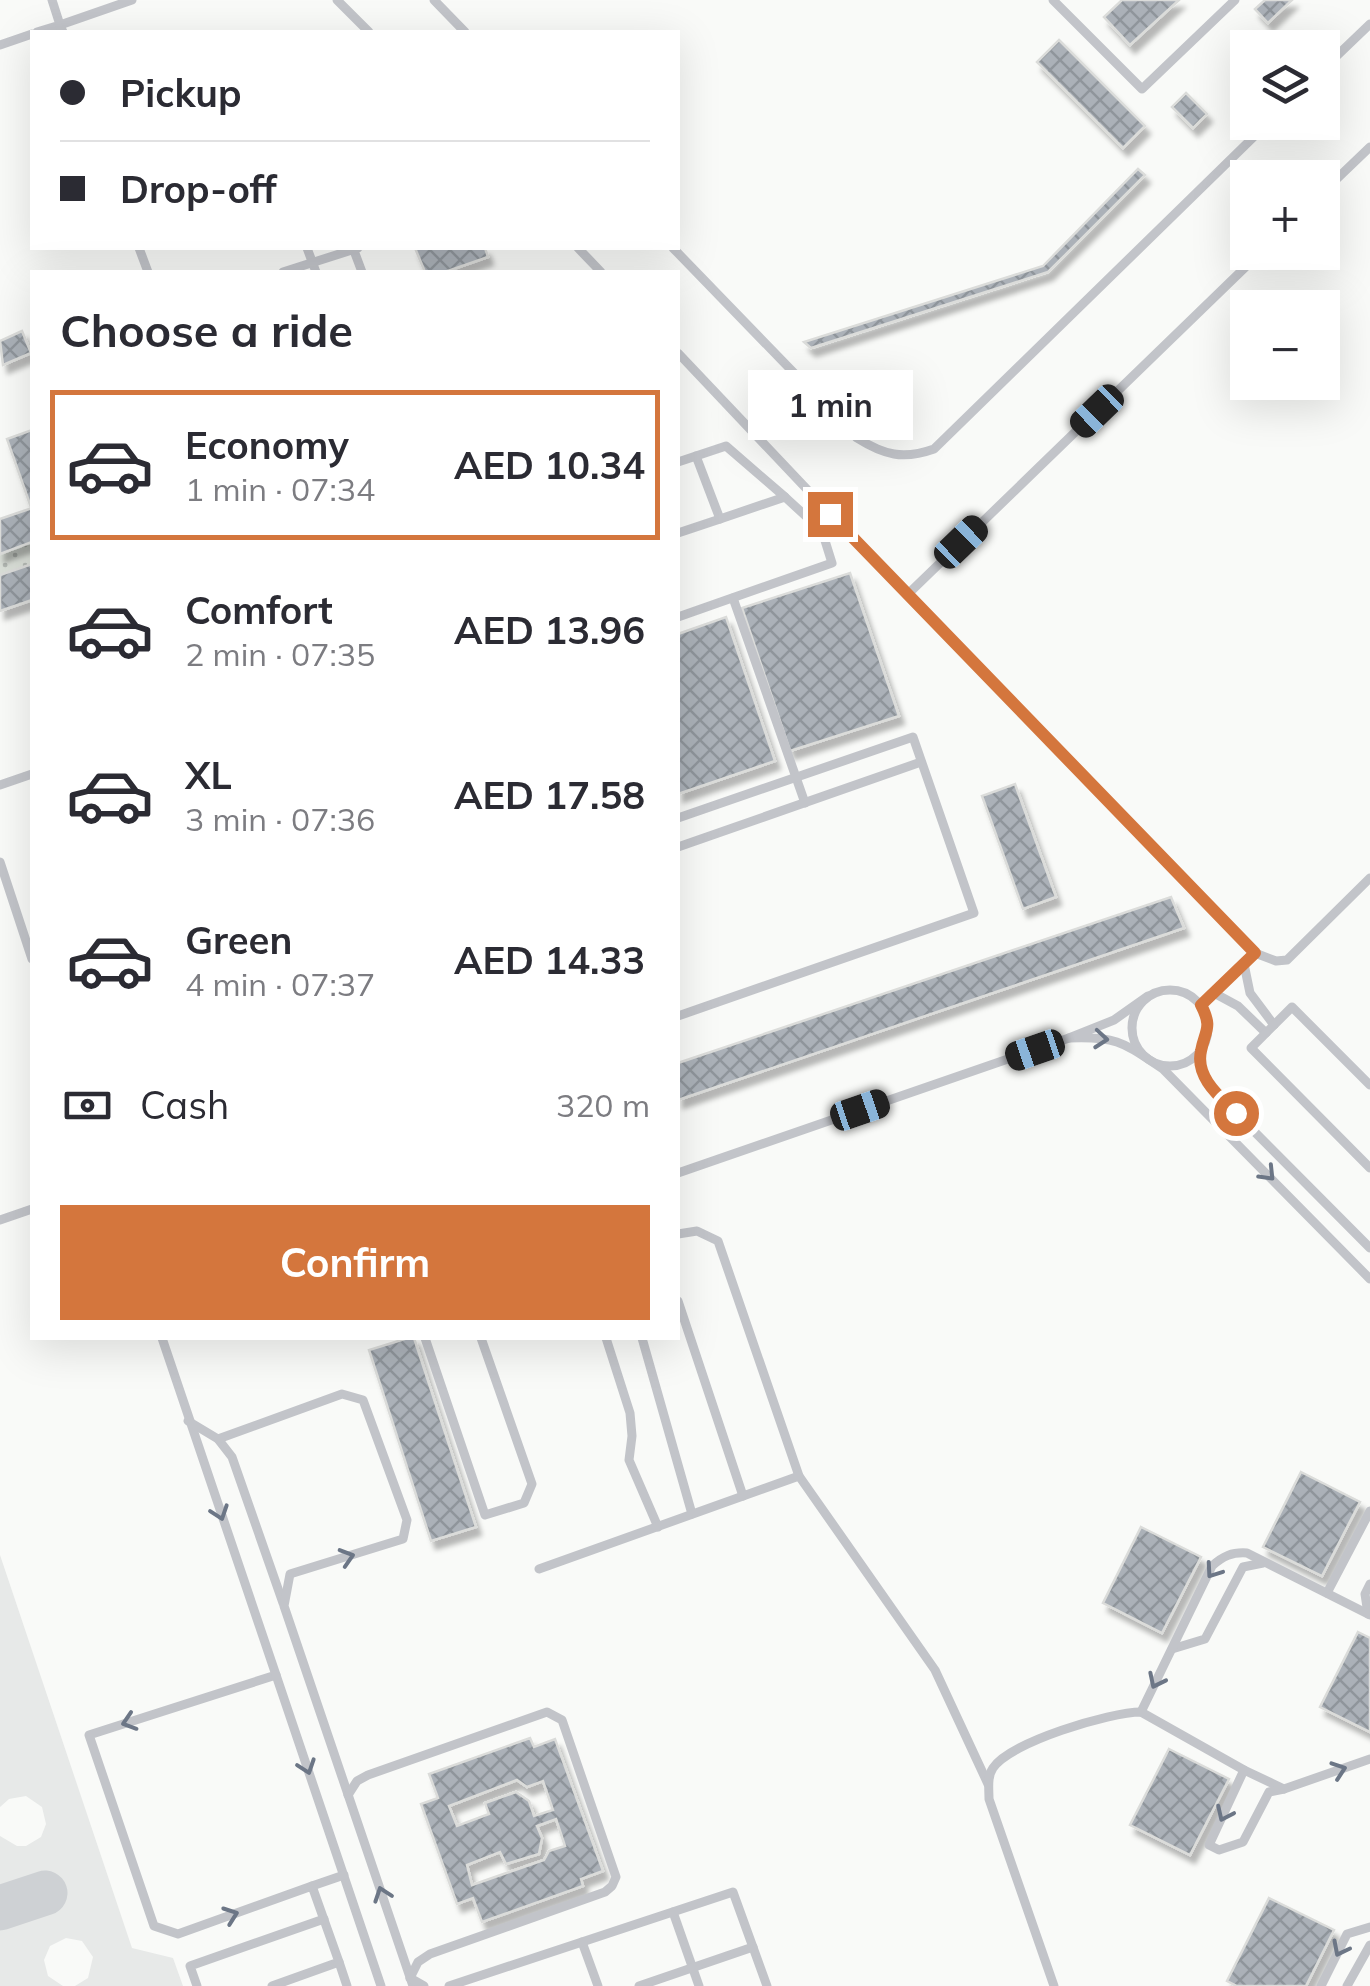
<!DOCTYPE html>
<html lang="en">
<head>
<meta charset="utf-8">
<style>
  :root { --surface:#fff; --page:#f7f7f7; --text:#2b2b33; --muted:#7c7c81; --line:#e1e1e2; --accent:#d4763d }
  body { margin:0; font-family:Mulish,sans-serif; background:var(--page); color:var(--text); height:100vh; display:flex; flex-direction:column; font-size:38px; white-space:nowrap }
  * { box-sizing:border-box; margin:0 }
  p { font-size:32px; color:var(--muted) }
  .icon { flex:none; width:55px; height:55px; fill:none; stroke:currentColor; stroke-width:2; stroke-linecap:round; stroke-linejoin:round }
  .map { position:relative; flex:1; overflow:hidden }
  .details { position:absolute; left:30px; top:270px; width:650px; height:1070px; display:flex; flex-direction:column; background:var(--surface); border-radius:0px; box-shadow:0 10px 40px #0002 }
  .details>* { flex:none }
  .guide { position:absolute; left:30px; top:30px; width:650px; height:220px; border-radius:0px; box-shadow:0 10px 40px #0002; display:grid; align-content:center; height:220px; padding:0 30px; background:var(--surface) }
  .fabs { position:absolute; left:1230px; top:30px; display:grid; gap:20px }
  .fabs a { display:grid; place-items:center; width:110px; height:110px; border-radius:0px; background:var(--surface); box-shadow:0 10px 40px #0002; font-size:50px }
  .end { position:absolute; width:45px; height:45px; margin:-22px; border:12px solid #d4763d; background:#fff; box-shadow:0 0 0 5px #fff }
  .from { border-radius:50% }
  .bubble { position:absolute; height:70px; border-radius:0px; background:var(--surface); box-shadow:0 10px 40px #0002; font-size:32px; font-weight:700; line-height:70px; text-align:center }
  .car { position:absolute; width:30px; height:60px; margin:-30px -15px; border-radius:12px; box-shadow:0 0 8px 2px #0007; background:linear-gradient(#222 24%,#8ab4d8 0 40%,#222 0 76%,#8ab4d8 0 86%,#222 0) }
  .guide b { display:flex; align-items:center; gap:35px; height:95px; font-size:38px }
  .guide b+b { border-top:2px solid var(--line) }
  .guide i { width:25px; height:25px; background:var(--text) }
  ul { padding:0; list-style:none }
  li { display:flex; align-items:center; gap:30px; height:150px; margin:0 20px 15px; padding:0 10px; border:5px solid transparent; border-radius:0px }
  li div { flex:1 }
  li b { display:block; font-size:38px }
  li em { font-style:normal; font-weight:700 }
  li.active { border-color:var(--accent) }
  li>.icon { width:90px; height:90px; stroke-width:1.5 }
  h2 { padding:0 30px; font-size:45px; line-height:120px }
  .pay { display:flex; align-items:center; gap:25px; height:110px; padding:0 30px; font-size:38px }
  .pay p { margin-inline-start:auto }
  .primary-button { display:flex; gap:20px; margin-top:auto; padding:20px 30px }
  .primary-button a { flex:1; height:115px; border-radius:0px; background:var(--accent); color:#fff; font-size:40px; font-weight:700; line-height:115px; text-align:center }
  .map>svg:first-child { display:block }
  .built { fill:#e7e9e8 }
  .grass { fill:url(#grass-dots) }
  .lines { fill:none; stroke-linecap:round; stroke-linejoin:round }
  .taxiway { stroke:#ced1d4; stroke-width:45 }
  .building { fill:url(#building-cross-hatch); stroke:#dbdcda; stroke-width:2.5; fill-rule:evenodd; filter:url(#shadow) }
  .service { stroke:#c2c4c9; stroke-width:9 }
  .oneway { stroke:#6c7686 }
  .route { stroke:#d4763d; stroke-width:12 }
</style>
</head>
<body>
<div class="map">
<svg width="1370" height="1986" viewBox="0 0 1370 1986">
  <defs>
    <pattern id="grass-dots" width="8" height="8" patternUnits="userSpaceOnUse" patternTransform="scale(2.5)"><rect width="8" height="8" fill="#d9ded7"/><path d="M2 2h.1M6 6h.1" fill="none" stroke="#b4b9b4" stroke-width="1.8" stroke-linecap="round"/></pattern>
    <pattern id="building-cross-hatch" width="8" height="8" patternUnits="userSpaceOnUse" patternTransform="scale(2.5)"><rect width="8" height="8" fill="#abb1b8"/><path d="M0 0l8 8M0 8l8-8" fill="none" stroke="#8f959b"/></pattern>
    <filter id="shadow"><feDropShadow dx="5" dy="8" stdDeviation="2.5" flood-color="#0004"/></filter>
  </defs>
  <rect width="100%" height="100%" fill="#f9faf8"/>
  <path class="built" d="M0,1555L132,1948L173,1958L183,1986H75L88,1978L93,1957L82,1941L66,1938L50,1946L44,1960L48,1976L63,1986H0V1836L17,1846H26L41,1837L46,1824L42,1807L26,1796L9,1799L0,1807Z"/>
  <path class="grass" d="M32,542V563L0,575V554Z"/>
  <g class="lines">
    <path class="taxiway" d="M0,1908L45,1893"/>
  </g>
  <g class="building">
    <path d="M1122,0H1179L1130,45L1104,17Z"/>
    <path d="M1265,0H1292L1268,23L1255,9Z"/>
    <path d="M1059,40L1145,126L1123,148L1037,62Z"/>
    <path d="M1186,93L1207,114L1193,128L1172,107Z"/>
    <path d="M1138,169L1145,175L1048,272L811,348L804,342L1043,266Z"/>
    <path d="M415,248H485L488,257L445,272H425Z"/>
    <path d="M22,331L31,353L3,365L0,341Z"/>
    <path d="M32,430V510L7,439Z"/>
    <path d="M32,508V542L0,554V519Z"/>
    <path d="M32,564V600L0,611V575Z"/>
    <path d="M850,573L899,716L790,751L742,608Z"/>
    <path d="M726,617L775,761L678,794V634Z"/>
    <path d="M1015,784L1056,897L1023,909L982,796Z"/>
    <path d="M1171,897L1184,928L678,1100V1063Z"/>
    <path d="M408,1338H414L476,1527L431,1541L369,1350Z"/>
    <path d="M1301,1472L1360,1502L1322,1576L1263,1547Z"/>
    <path d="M1141,1527L1201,1557L1162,1633L1103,1603Z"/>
    <path d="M1358,1632L1370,1638V1732L1320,1707Z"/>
    <path d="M530,1738L534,1747L555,1739L603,1871L581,1879L583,1886L482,1922L473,1898L457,1904L421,1804L438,1798L429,1774ZM517,1780L527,1787L543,1781L553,1810L534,1816L529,1801L516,1792L485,1803L489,1814L457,1826L449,1806ZM556,1819L565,1846L549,1851L544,1860L472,1885L467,1865L500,1852L506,1864L539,1854L542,1838L537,1826Z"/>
    <path d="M1169,1749L1229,1779L1190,1855L1130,1825Z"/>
    <path d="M1269,1898L1334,1930L1306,1986H1237L1227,1981Z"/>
  </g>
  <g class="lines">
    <g class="service">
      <path d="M337,0L369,32"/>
      <path d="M434,0L465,32"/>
      <path d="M1053,0L1142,89L1235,0"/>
      <path d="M37,32L60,25L52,0"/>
      <path d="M63,32L60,25L132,0"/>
      <path d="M0,45L32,34"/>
      <path d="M1322,70L1370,24"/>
      <path d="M1322,193L1370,147"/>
      <path d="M139,248L148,272"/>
      <path d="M307,248L316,272"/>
      <path d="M353,248L362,272"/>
      <path d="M578,248L601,272"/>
      <path d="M673,248L857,438C884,455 903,460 934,449L1269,122"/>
      <path d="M283,272L358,248"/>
      <path d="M678,353L907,595L1255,953L1276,961L1287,960L1370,878"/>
      <path d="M678,462L726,446L785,497"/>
      <path d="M678,533L720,519L696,456"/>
      <path d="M907,595L1261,252"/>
      <path d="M733,598L805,803"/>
      <path d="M678,617L832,563L822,531L785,497L720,519"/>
      <path d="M0,785L32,774"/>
      <path d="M678,818L913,737L974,913L678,1016"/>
      <path d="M678,847L921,762"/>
      <path d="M0,862L32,959"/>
      <path d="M1244,964L1250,993L1274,1025"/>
      <circle cx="1170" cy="1028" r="38"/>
      <path d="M1214,993L1238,1006L1266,1033"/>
      <path d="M1148,996L1114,1020L1069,1038C1118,1036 1124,1043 1163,1069L1370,1279"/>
      <path d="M1201,1005L1255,953"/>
      <path d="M1201,1051L1202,1071L1209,1086L1370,1248"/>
      <path d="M1370,1085L1292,1007L1251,1048L1370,1168"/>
      <path d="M678,1173L1069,1038"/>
      <path d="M0,1220L32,1209"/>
      <path d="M678,1234L697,1231L718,1241L799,1476L935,1670L988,1784"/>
      <path d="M678,1301L743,1496"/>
      <path d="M162,1338L276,1675L89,1735L154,1926L178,1934L312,1886L339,1962L272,1986"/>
      <path d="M425,1338L485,1515L524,1503L532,1484L481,1338"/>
      <path d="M606,1338L630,1413L632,1436L629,1460L658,1527"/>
      <path d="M642,1338L692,1514"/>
      <path d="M188,1421L218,1439L232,1457L283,1603"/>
      <path d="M218,1439L342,1394L363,1400L407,1520L403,1539L290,1574L284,1606L413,1986"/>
      <path d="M539,1569L799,1476"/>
      <path d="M1327,1593L1370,1511"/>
      <path d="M1368,1614L1365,1594L1370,1584"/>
      <path d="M1172,1649L1205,1639L1243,1567L1263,1563"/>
      <path d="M276,1675L381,1986"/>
      <path d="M1141,1712L1212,1566C1223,1556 1232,1552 1247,1553L1370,1615"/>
      <path d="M1244,1770L1284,1789L1370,1759"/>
      <path d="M348,1795L357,1781L368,1775L547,1712L562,1720L616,1877L612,1886L605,1892L430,1954L418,1962L410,1978L424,1986"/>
      <path d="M312,1886L344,1875"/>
      <path d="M673,1912L699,1986"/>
      <path d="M582,1942L598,1986"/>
      <path d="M339,1962L347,1986"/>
      <path d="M197,1986L190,1966L324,1919"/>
      <path d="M449,1986L733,1892L767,1986"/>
      <path d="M639,1986L753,1947"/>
      <path d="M1054,1986L989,1799C989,1789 987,1777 993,1768C1010,1742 1110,1712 1141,1712L1244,1770L1209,1845L1219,1850L1243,1842L1269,1792L1284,1789"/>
      <path d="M1321,1986L1347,1934L1370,1927"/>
      <path d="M1347,1986L1370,1945"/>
    </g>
  </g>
  <defs><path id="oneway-chevron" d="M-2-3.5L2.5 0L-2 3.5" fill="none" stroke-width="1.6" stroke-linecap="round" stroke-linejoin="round" transform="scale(2.5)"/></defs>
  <g class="oneway">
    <use href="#oneway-chevron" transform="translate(1101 1039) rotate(5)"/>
    <use href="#oneway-chevron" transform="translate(1268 1174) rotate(46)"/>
    <use href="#oneway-chevron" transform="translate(220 1513) rotate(71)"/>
    <use href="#oneway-chevron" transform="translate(347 1557) rotate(-17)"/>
    <use href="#oneway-chevron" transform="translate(1213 1571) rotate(125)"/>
    <use href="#oneway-chevron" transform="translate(1156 1681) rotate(116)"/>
    <use href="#oneway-chevron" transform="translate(129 1722) rotate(162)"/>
    <use href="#oneway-chevron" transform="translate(307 1767) rotate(71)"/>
    <use href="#oneway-chevron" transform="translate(1339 1770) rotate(-19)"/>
    <use href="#oneway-chevron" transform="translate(1224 1814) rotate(115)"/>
    <use href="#oneway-chevron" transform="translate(382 1894) rotate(-109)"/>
    <use href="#oneway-chevron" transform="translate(231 1915) rotate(-20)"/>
    <use href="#oneway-chevron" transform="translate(1340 1949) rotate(117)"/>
  </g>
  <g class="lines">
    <path class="route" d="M830,514L1255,953L1201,1005C1213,1028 1205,1030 1201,1051C1195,1077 1220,1097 1236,1113"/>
  </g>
</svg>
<div class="fabs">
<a><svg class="icon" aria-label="layers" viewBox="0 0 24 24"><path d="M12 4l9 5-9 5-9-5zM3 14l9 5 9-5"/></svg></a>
<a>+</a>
<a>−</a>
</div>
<i class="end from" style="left:1236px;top:1113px"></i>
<i class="end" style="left:830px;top:514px"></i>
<div class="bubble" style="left:748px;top:370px;width:165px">1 min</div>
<i class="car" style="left:1097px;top:411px;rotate:226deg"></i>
<i class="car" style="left:961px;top:542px;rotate:46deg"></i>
<i class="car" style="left:1035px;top:1050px;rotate:251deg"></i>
<i class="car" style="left:860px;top:1110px;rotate:71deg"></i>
<div class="guide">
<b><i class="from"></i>Pickup</b>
<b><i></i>Drop-off</b>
</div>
<section class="details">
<h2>Choose a ride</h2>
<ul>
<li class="active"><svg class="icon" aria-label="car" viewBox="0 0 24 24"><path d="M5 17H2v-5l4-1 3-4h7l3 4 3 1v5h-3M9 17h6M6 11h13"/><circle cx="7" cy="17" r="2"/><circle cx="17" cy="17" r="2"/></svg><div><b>Economy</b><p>1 min · 07:34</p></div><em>AED 10.34</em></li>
<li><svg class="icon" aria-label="car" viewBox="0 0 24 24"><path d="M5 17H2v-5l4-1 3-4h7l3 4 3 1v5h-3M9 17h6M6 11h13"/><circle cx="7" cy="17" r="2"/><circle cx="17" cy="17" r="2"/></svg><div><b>Comfort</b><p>2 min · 07:35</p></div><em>AED 13.96</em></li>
<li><svg class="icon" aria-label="car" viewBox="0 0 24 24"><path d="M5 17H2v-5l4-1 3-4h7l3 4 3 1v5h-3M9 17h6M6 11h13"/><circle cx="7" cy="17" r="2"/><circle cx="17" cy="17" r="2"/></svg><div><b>XL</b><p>3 min · 07:36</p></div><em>AED 17.58</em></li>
<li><svg class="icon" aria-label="car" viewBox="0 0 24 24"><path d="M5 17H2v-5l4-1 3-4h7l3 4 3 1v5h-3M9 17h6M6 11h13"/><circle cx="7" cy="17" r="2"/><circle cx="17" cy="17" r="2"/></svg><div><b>Green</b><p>4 min · 07:37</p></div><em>AED 14.33</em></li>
</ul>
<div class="pay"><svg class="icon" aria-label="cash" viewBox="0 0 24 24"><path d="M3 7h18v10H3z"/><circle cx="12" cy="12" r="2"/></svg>Cash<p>320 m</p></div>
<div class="primary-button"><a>Confirm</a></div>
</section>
</div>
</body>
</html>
